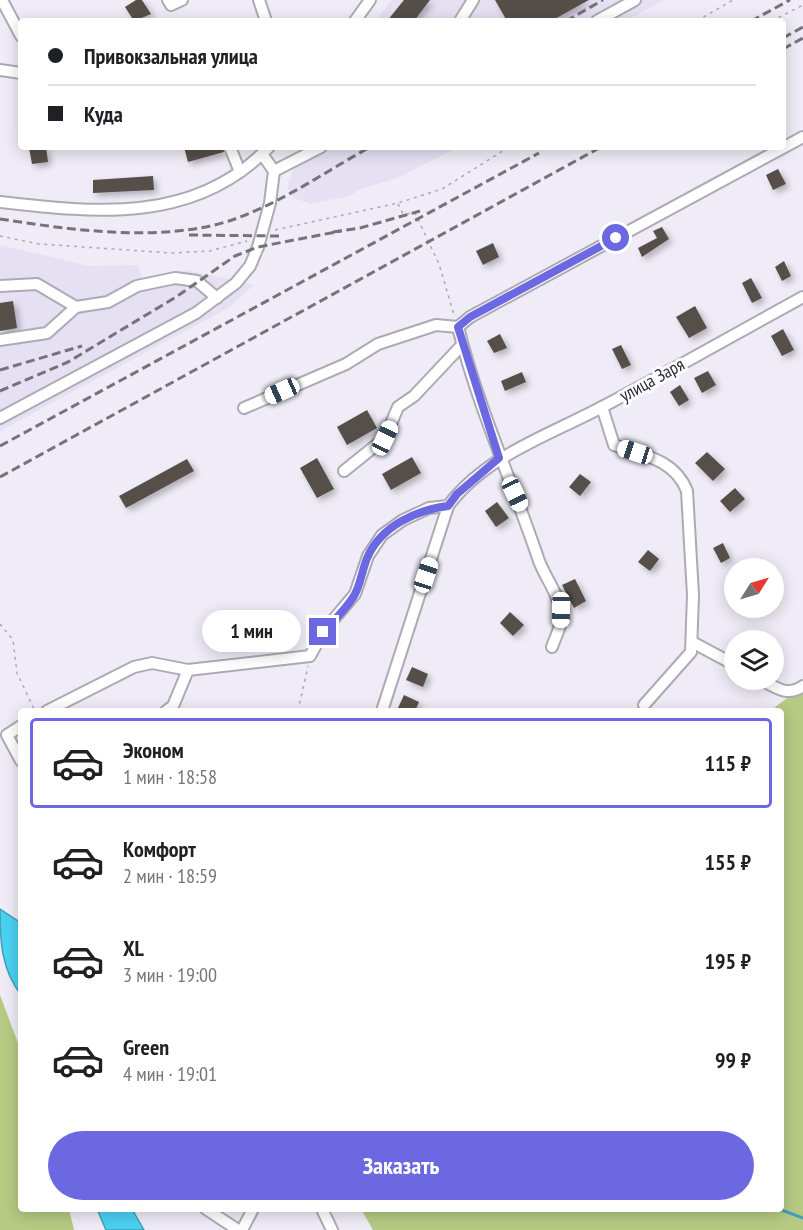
<!DOCTYPE html>
<html lang="ru">
<head>
<meta charset="utf-8">
<style>
  :root { --surface:#fff; --page:#f6f6f6; --text:#202124; --muted:#757577; --line:#e0e0e0; --accent:#6b68e2 }
  body { margin:0; font-family:"PT Sans Narrow",sans-serif; background:var(--page); color:var(--text); height:100vh; display:flex; flex-direction:column; font-size:22px; white-space:nowrap }
  * { box-sizing:border-box; margin:0 }
  p { font-size:20px; color:var(--muted) }
  .icon { flex:none; width:33px; height:33px; fill:none; stroke:currentColor; stroke-width:2; stroke-linecap:round; stroke-linejoin:round }
  .map { position:relative; flex:1; overflow:hidden }
  .details { position:absolute; left:18px; top:708px; width:766px; height:504px; display:flex; flex-direction:column; background:var(--surface); border-radius:6px; box-shadow:0 3px 15px #0003 }
  .details>* { flex:none }
  .banner { position:absolute; left:18px; top:18px; width:768px; height:132px; border-radius:6px; box-shadow:0 3px 15px #0003; display:grid; align-content:center; height:132px; padding:0 30px; background:var(--surface) }
  .needle { width:39px; rotate:53deg }
  .tools { position:absolute; left:724px; top:558px; display:grid; gap:12px }
  .tools a { display:grid; place-items:center; width:60px; height:60px; border-radius:50%; background:var(--surface); box-shadow:0 3px 15px #0003; font-size:30px }
  .end { position:absolute; width:27px; height:27px; margin:-14px; border:8px solid #6b68e2; background:#fff; box-shadow:0 0 0 3px #fff }
  .from { border-radius:50% }
  .bubble { position:absolute; height:42px; border-radius:21px; background:var(--surface); box-shadow:0 3px 15px #0003; font-size:20px; font-weight:700; line-height:42px; text-align:center }
  .car { position:absolute; width:18px; height:36px; margin:-18px -9px; border-radius:8px; box-shadow:0 0 4px 2px #0007; background:linear-gradient(#fff 24%,#345 0 40%,#fff 0 76%,#345 0 86%,#fff 0) }
  .banner b { display:flex; align-items:center; gap:21px; height:57px; font-size:22px }
  .banner b+b { border-top:2px solid var(--line) }
  .banner i { width:15px; height:15px; background:var(--text) }
  ul { padding:10px 0 0; list-style:none }
  li { display:flex; align-items:center; gap:18px; height:90px; margin:0 12px 9px; padding:0 18px; border:3px solid transparent; border-radius:6px }
  li div { flex:1 }
  li b { display:block; font-size:22px }
  li em { font-style:normal; font-weight:700 }
  li.on { border-color:var(--accent) }
  li>.icon { width:54px; height:54px; stroke-width:1.5 }
  .cta { display:flex; gap:12px; margin-top:auto; padding:12px 30px }
  .cta a { flex:1; height:69px; border-radius:36px; background:var(--accent); color:#fff; font-size:24px; font-weight:700; line-height:69px; text-align:center }
  .map>svg:first-child { display:block }
  .built { fill:#e5e0f2 }
  .green { fill:#b6ca84 }
  .water { fill:#4ad2f2; stroke:#42a0b8; stroke-width:1.5 }
  .lines { fill:none; stroke-linecap:round; stroke-linejoin:round }
  .stream { stroke:#42a0b8; stroke-width:3 }
  .building { fill:#574f49; filter:url(#shadow) }
  .minor-casing { stroke:#adaab4; stroke-width:14 }
  .path { stroke:#a9a7af; stroke-width:1.5; stroke-dasharray:3 4.5; stroke-linecap:butt }
  .minor { stroke:#fff; stroke-width:10 }
  .rail { stroke:#75737a; stroke-width:3; stroke-dasharray:9 4.5; stroke-linecap:butt }
  .route { stroke:#6b68e2; stroke-width:8 }
  .labels { text-anchor:middle; stroke-width:6; stroke-linejoin:round; paint-order:stroke }
  .street-label { font-size:18px; fill:#2e2d31; stroke:#fcfbff }
</style>
</head>
<body>
<div class="map">
<svg width="803" height="1230" viewBox="0 0 803 1230">
  <defs>
    <filter id="shadow"><feDropShadow dx="3.5" dy="3.5" stdDeviation="3" flood-color="#0004"/></filter>
  </defs>
  <rect width="100%" height="100%" fill="#efecf7"/>
  <g class="built">
    <path d="M392,0H664L626,21H375Z"/>
    <path d="M301,147H459L397,178L361,189L349,196L311,204L294,198L287,187Z"/>
    <path d="M0,245L89,266L138,265L142,277L188,270L254,285L228,308L0,431Z"/>
  </g>
  <g class="green">
    <path d="M803,686V1230H373L361,1209H782V711H770Z"/>
    <path d="M0,995L21,1051V1209H69L74,1230H0Z"/>
  </g>
  <g class="water">
    <path d="M0,909L21,923V995C1,969 0,940 0,909Z"/>
    <path d="M97,1209H132L144,1230H106Z"/>
  </g>
  <g class="lines">
    <path class="stream" d="M779,1209L803,1218"/>
  </g>
  <g class="building">
    <path d="M136,0H142L151,14L134,21L125,7Z"/>
    <path d="M404,0H430L414,21H387Z"/>
    <path d="M495,0H589L551,21H507Z"/>
    <path d="M38,147H46L48,162L32,164L29,148Z"/>
    <path d="M184,147H223L224,152L188,162Z"/>
    <path d="M778,169L786,184L773,190L766,175Z"/>
    <path d="M153,176L154,190L93,193V180Z"/>
    <path d="M662,227L669,239L642,257L638,248L657,238L653,231Z"/>
    <path d="M493,243L499,257L483,265L476,251Z"/>
    <path d="M784,261L791,276L782,281L775,267Z"/>
    <path d="M751,278L762,298L752,303L742,283Z"/>
    <path d="M13,301L17,328L0,331V303Z"/>
    <path d="M695,306L707,328L689,338L676,317Z"/>
    <path d="M783,329L794,350L782,356L771,336Z"/>
    <path d="M500,334L507,348L494,353L487,341Z"/>
    <path d="M621,345L631,365L622,369L612,349Z"/>
    <path d="M708,371L716,385L702,393L694,378Z"/>
    <path d="M522,372L526,382L505,391L501,381Z"/>
    <path d="M680,385L689,400L679,406L670,392Z"/>
    <path d="M367,410L377,428L347,445L337,427Z"/>
    <path d="M707,452L725,469L713,481L695,463Z"/>
    <path d="M412,457L421,473L391,490L382,474Z"/>
    <path d="M317,458L334,489L317,498L300,468Z"/>
    <path d="M187,459L194,471L126,508L119,496Z"/>
    <path d="M580,474L591,482L580,496L569,487Z"/>
    <path d="M735,488L745,499L730,512L720,501Z"/>
    <path d="M497,502L509,518L496,527L485,511Z"/>
    <path d="M723,543L730,558L721,563L713,548Z"/>
    <path d="M648,550L659,559L650,571L638,562Z"/>
    <path d="M575,579L586,601L574,608L562,585Z"/>
    <path d="M510,612L524,625L513,636L500,623Z"/>
    <path d="M412,667L428,674L423,687L406,680Z"/>
    <path d="M404,695L419,702L415,711L398,708Z"/>
  </g>
  <g class="lines">
    <g class="minor-casing">
      <g id="minor">
        <path d="M2,0L21,36"/>
        <path d="M168,0L171,5L182,0"/>
        <path d="M259,0L266,21"/>
        <path d="M355,21L370,0"/>
        <path d="M460,21L473,0"/>
        <path d="M597,21L635,0"/>
        <path d="M0,70L21,73"/>
        <path d="M230,147L240,172"/>
        <path d="M274,171L321,147"/>
        <path d="M0,202C97,213 195,224 269,147"/>
        <path d="M0,286L37,284L76,307"/>
        <path d="M0,340L47,333L76,307L108,302L137,286L175,278L197,281L217,298"/>
        <path d="M602,407L614,445C644,455 675,460 687,491L693,595L691,652L644,705"/>
        <path d="M244,408L346,364L378,344L436,325L458,327"/>
        <path d="M0,418L196,313L236,283L250,266L258,247L270,203L274,171L262,154"/>
        <path d="M344,471L385,438L398,407L414,396L462,345"/>
        <path d="M692,642L735,665"/>
        <path d="M552,647C556,635 563,624 561,612C559,595 545,577 539,561C513,483 478,408 458,327L470,317L803,137"/>
        <path d="M762,680C776,688 788,697 803,686"/>
        <path d="M47,711L134,667L152,663L188,670"/>
        <path d="M166,711L173,706L188,670L310,656L323,632L355,594L368,556L382,535L403,520L429,508L448,506"/>
        <path d="M382,711L448,506C486,455 550,435 604,406C671,371 737,333 803,297"/>
        <path d="M21,726L7,735L21,761"/>
        <path d="M206,1209L238,1230"/>
        <path d="M322,1209L332,1230"/>
        <path d="M242,1230L253,1209"/>
      </g>
    </g>
    <g class="path">
      <path d="M697,21L733,0"/>
      <path d="M772,21L803,5"/>
      <path d="M398,204L403,214L415,213L439,264L454,315"/>
      <path d="M275,230L398,203L442,189L509,147"/>
      <path d="M0,236L39,244L172,253L210,251L247,241"/>
      <path d="M0,624L13,640L17,673L35,711"/>
      <path d="M298,711L308,666"/>
    </g>
    <use href="#minor" class="minor"/>
    <g class="rail">
      <path d="M566,21L603,0"/>
      <path d="M751,21L790,0"/>
      <path d="M783,38L803,27"/>
      <path d="M783,49L803,38"/>
      <path d="M0,219C71,230 163,243 232,220C281,203 325,172 370,147"/>
      <path d="M333,232L360,228L420,211"/>
      <path d="M189,235L279,236"/>
      <path d="M0,370L82,346"/>
      <path d="M0,391L68,362L176,297L235,256L258,247L341,231"/>
      <path d="M0,446L539,153"/>
      <path d="M0,477L601,147"/>
    </g>
  </g>
  <g class="lines">
    <path class="route" d="M323,632C334,621 345,610 354,596C361,584 362,569 368,556C382,526 416,510 448,506L457,494L499,458L458,327L470,317L616,238"/>
  </g>
  <g class="labels">
    <g class="street-label">
      <text transform="translate(652 380) rotate(-29)" y="6">улица Заря</text>
    </g>
  </g>
</svg>
<div class="tools">
<a><svg class="needle" viewBox="-14 -14 28 28"><path d="M0-13l5 13h-10z" fill="#e53935"/><path d="M0 13l5-13h-10z" fill="#757577"/></svg></a>
<a><svg class="icon" aria-label="layers" viewBox="0 0 24 24"><path d="M12 4l9 5-9 5-9-5zM3 14l9 5 9-5"/></svg></a>
</div>
<i class="end from" style="left:616px;top:238px"></i>
<i class="end" style="left:323px;top:632px"></i>
<div class="bubble" style="left:202px;top:610px;width:99px">1 мин</div>
<i class="car" style="left:282px;top:391px;rotate:246deg"></i>
<i class="car" style="left:385px;top:438px;rotate:25deg"></i>
<i class="car" style="left:635px;top:452px;rotate:288deg"></i>
<i class="car" style="left:515px;top:494px;rotate:155deg"></i>
<i class="car" style="left:426px;top:575px;rotate:18deg"></i>
<i class="car" style="left:561px;top:610px;rotate:181deg"></i>
<div class="banner">
<b><i class="from"></i>Привокзальная улица</b>
<b><i></i>Куда</b>
</div>
<section class="details">
<ul>
<li class="on"><svg class="icon" aria-label="car" viewBox="0 0 24 24"><path d="M5 17H2v-5l4-1 3-4h7l3 4 3 1v5h-3M9 17h6M6 11h13"/><circle cx="7" cy="17" r="2"/><circle cx="17" cy="17" r="2"/></svg><div><b>Эконом</b><p>1 мин · 18:58</p></div><em>115 ₽</em></li>
<li><svg class="icon" aria-label="car" viewBox="0 0 24 24"><path d="M5 17H2v-5l4-1 3-4h7l3 4 3 1v5h-3M9 17h6M6 11h13"/><circle cx="7" cy="17" r="2"/><circle cx="17" cy="17" r="2"/></svg><div><b>Комфорт</b><p>2 мин · 18:59</p></div><em>155 ₽</em></li>
<li><svg class="icon" aria-label="car" viewBox="0 0 24 24"><path d="M5 17H2v-5l4-1 3-4h7l3 4 3 1v5h-3M9 17h6M6 11h13"/><circle cx="7" cy="17" r="2"/><circle cx="17" cy="17" r="2"/></svg><div><b>XL</b><p>3 мин · 19:00</p></div><em>195 ₽</em></li>
<li><svg class="icon" aria-label="car" viewBox="0 0 24 24"><path d="M5 17H2v-5l4-1 3-4h7l3 4 3 1v5h-3M9 17h6M6 11h13"/><circle cx="7" cy="17" r="2"/><circle cx="17" cy="17" r="2"/></svg><div><b>Green</b><p>4 мин · 19:01</p></div><em>99 ₽</em></li>
</ul>
<div class="cta"><a>Заказать</a></div>
</section>
</div>
</body>
</html>
